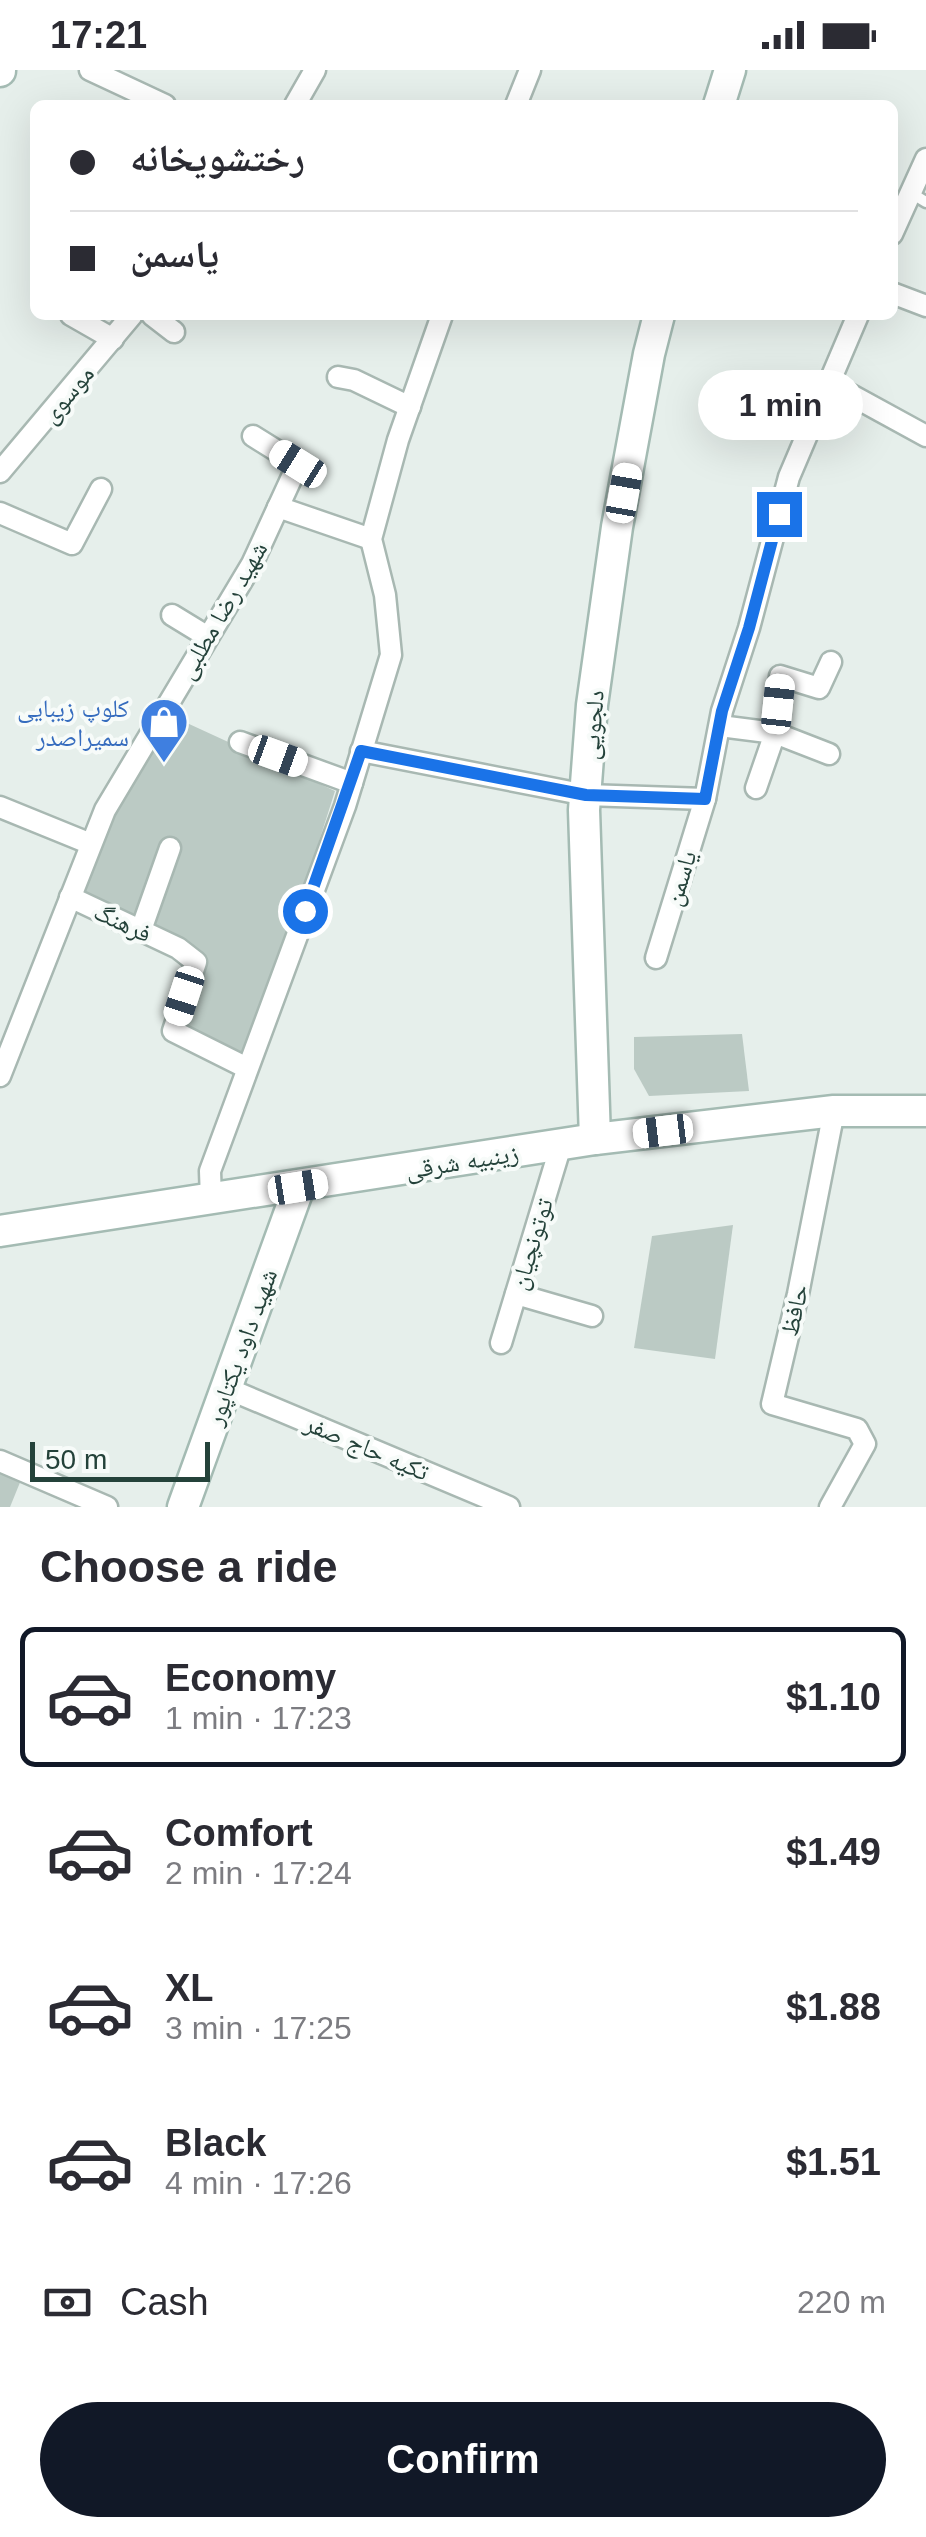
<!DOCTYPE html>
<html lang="en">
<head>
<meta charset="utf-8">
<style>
  :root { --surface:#fff; --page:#f2f2f3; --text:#2b2b33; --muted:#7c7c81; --line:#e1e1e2; --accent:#111827 }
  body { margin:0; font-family:Helvetica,"Noto Naskh Arabic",sans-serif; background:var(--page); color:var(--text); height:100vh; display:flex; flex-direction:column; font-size:38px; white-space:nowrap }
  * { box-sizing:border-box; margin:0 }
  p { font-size:32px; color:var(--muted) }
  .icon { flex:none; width:55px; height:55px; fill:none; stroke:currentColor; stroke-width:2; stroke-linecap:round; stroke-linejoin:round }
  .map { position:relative; height:1437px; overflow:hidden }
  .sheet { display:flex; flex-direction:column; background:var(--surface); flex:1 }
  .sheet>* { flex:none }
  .banner { position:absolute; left:30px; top:30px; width:868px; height:220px; border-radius:15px; box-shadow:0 10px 40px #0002; display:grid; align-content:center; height:220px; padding:0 40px; background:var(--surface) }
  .scale { position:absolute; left:30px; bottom:25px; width:180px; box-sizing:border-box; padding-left:10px; border:5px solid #24423a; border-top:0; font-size:28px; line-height:35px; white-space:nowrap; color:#24423a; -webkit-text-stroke:8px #f7fbf9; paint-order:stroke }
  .end { position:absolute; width:45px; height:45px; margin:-22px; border:12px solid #1a73e8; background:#fff; box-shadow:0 0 0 5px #fff }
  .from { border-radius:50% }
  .bubble { position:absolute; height:70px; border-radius:35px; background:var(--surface); box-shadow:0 10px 40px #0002; font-size:32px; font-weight:700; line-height:70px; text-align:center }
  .car { position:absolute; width:30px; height:60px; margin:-30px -15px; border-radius:12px; box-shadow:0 0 8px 2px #0007; background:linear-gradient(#fff 24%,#345 0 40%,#fff 0 76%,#345 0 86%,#fff 0) }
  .banner b { display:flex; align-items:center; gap:35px; height:95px; font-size:38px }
  .banner b+b { border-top:2px solid var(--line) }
  .banner i { width:25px; height:25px; background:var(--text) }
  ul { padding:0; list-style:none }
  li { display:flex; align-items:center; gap:30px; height:140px; margin:0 20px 15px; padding:0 20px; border:5px solid transparent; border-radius:15px }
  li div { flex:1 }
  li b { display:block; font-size:38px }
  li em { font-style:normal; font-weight:700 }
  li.active { border-color:var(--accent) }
  li>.icon { width:90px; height:90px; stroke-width:1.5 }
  h2 { padding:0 40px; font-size:45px; line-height:120px }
  .pay { display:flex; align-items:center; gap:25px; height:110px; padding:0 40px; font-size:38px }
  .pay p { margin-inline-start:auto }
  .button { display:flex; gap:20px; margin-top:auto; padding:20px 40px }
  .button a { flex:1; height:115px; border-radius:60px; background:var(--accent); color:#fff; font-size:40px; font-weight:700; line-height:115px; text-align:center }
  .status { display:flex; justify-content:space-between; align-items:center; height:70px; padding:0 50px; background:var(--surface); direction:ltr }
  .status svg { height:28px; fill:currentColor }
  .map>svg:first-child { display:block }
  .building { fill:#bbcac4 }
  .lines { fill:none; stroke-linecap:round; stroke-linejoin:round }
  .lane-casing { stroke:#a8b8b2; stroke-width:15 }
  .street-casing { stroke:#a8b8b2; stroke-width:25 }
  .secondary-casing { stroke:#a4bbb3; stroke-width:35 }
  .lane { stroke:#fff; stroke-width:10 }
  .street { stroke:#fff; stroke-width:20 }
  .secondary { stroke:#fff; stroke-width:30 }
  .route { stroke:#1a73e8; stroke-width:12 }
  .labels { text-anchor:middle; stroke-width:8; stroke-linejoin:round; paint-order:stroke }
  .street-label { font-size:25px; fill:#24423a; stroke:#f7fbf9 }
  .shop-label { font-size:25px; fill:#366cbe; stroke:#f7fbf9; text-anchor:end }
</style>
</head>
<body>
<div class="status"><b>17:21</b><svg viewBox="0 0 49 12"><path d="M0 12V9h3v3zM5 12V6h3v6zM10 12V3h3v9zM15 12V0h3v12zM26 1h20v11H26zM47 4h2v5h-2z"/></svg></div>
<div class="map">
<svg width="926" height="1437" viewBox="0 0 926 1437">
  <rect width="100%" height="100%" fill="#e6efeb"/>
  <g class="building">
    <path d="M163,642L335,721L247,998L173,961L196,892L70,827Z"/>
    <path d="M742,964L749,1021L649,1026L634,999V967Z"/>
    <path d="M733,1155L715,1289L634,1278L652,1166Z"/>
    <path d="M0,1402L21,1410L10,1437H0Z"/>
  </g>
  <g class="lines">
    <g class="lane-casing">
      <path id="lane" d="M911,123L926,132"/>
    </g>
    <g class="street-casing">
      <g id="street">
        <path d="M90,0L165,35"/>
        <path d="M295,35L315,0"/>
        <path d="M516,35L530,0"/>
        <path d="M892,164L926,89"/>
        <path d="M892,223L926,236"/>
        <path d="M71,245L113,269"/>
        <path d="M152,245L174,262"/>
        <path d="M338,307L354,310L410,337"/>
        <path d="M831,314L926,366"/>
        <path d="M0,402L132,245"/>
        <path d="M278,437L371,469"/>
        <path d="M0,443L72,474L101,419"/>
        <path d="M172,545L208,567"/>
        <path d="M720,656L775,663L829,684"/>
        <path d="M240,672L352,713"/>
        <path d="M361,681L586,725L705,729L722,641L749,558L789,407L858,245"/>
        <path d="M756,718L775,663L780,606L819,618L831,592"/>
        <path d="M0,737L91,774"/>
        <path d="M70,827L178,878L196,892L173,961L247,998"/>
        <path d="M141,860L170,778"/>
        <path d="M656,888L705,729"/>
        <path d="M0,1006L105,740L252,494L298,394L253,366"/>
        <path d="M211,1129L210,1101L345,736L391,585L385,525L371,469L398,370L442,245"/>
        <path d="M516,1224L592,1246"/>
        <path d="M501,1273L561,1075"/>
        <path d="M226,1318L509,1437"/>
        <path d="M0,1391L107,1437"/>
        <path d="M830,1437L865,1374L857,1359L772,1334L798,1224L834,1041"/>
      </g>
    </g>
    <g class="secondary-casing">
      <g id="secondary">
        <path d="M0,1V0"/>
        <path d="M719,35L730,0"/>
        <path d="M595,1069L584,740L592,635L617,457L649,284L659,245"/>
        <path d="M0,1161L595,1069L834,1041H926"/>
        <path d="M183,1437L299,1117"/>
      </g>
    </g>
    <use href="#lane" class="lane"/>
    <use href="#street" class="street"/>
    <use href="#secondary" class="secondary"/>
  </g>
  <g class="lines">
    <path class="route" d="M305,841L361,681L586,725L705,729L722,641L749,558L779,444"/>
  </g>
  <defs>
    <g id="shop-pin" transform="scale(2.5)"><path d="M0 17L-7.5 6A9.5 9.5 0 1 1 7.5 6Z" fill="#3f7fe0" stroke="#f7fbf9"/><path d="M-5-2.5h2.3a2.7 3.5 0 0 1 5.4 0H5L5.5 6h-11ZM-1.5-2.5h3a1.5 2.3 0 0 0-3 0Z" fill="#fff"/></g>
  </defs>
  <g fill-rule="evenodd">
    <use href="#shop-pin" x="164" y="652"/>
  </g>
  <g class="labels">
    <g class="street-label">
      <text transform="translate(67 324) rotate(-50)" y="9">موسوی</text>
      <text transform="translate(222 540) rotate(-60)" y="9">شهید رضا مطلبی</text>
      <text transform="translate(592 655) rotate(-85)" y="9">دلجویی</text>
      <text transform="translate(680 808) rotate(-73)" y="9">یاسمن</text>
      <text transform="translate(123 852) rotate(25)" y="9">فرهنگ</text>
      <text transform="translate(462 1091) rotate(-9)" y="9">زینبیه شرقی</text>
      <text transform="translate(531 1174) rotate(-73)" y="9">توتونچیان</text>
      <text transform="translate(794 1240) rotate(-77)" y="9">حافظ</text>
      <text transform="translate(241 1277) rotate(-70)" y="9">شهید داود یکتاپور</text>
      <text transform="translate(367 1377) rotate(23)" y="9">تکیه حاج صفر</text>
    </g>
    <g class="shop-label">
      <text x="129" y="647">کلوپ زیبایی<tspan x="129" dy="29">سمیراصدر</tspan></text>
    </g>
  </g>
</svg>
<div class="scale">50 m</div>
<i class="end from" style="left:305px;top:841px"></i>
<i class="end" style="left:779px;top:444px"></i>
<div class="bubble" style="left:698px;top:300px;width:165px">1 min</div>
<i class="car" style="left:298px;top:394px;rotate:302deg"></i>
<i class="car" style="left:624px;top:423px;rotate:10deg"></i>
<i class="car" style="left:778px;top:634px;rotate:6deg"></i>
<i class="car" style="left:278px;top:686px;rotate:110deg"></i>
<i class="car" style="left:184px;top:926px;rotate:198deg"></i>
<i class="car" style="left:663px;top:1061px;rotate:263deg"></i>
<i class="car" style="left:298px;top:1117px;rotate:81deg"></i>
<div class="banner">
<b><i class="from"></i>رختشویخانه</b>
<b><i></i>یاسمن</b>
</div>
</div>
<section class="sheet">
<h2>Choose a ride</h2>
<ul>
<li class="active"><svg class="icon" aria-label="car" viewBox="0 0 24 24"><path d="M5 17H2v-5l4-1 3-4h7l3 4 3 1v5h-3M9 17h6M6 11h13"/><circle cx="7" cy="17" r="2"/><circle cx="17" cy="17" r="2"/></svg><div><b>Economy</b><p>1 min · 17:23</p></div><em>$1.10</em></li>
<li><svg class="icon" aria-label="car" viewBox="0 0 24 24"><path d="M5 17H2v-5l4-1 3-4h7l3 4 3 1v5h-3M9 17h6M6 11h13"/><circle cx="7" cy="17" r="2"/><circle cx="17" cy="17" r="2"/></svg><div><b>Comfort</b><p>2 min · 17:24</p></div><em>$1.49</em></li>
<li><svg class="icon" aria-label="car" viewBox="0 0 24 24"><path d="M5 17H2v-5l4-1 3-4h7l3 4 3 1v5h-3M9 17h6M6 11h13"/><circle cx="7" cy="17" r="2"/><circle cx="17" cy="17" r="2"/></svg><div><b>XL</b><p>3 min · 17:25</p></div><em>$1.88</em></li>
<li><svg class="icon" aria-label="car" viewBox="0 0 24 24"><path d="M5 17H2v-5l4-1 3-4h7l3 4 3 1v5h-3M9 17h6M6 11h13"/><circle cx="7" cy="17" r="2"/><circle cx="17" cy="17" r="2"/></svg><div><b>Black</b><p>4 min · 17:26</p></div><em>$1.51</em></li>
</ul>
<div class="pay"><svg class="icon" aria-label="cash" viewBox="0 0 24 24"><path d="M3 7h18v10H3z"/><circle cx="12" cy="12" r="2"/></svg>Cash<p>220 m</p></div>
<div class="button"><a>Confirm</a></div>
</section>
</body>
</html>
